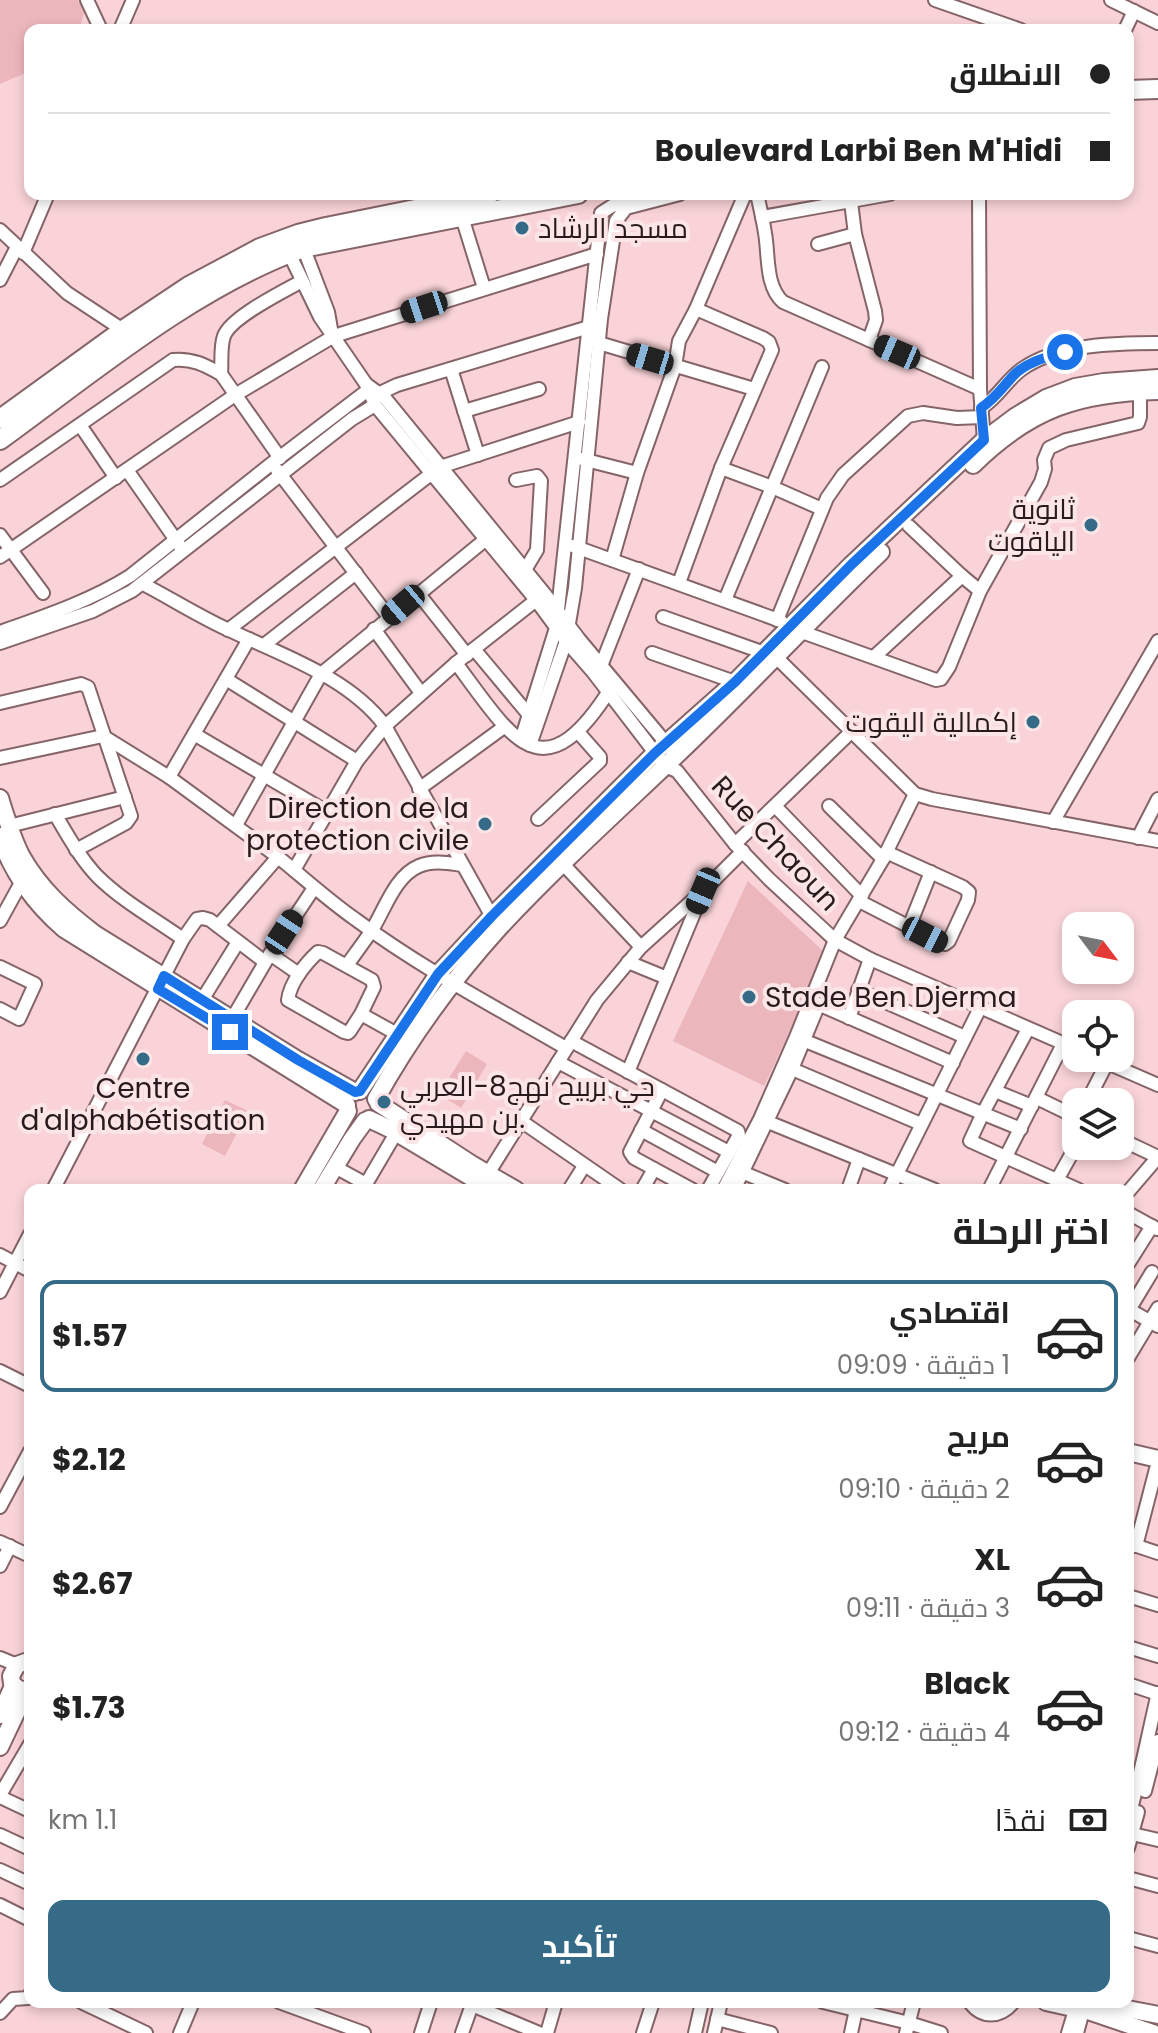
<!DOCTYPE html>
<html lang="ar">
<head>
<meta charset="utf-8">
<style>
  :root { --surface:#fff; --page:#f6f6f6; --text:#222; --muted:#767676; --line:#e0e0e0; --accent:#366b87 }
  body { margin:0; font-family:Poppins,Cairo,sans-serif; background:var(--page); color:var(--text); direction:rtl; height:100vh; display:flex; flex-direction:column; font-size:30px; white-space:nowrap }
  * { box-sizing:border-box; margin:0 }
  p { font-size:26px; color:var(--muted) }
  .icon { flex:none; width:44px; height:44px; fill:none; stroke:currentColor; stroke-width:2; stroke-linecap:round; stroke-linejoin:round }
  .map { position:relative; flex:1; overflow:hidden; direction:ltr }
  .panel { position:absolute; left:24px; top:1184px; width:1110px; height:824px; display:flex; flex-direction:column; background:var(--surface); border-radius:16px; box-shadow:0 4px 12px #0003; direction:rtl }
  .panel>* { flex:none }
  .hud { position:absolute; left:24px; top:24px; width:1110px; height:176px; border-radius:16px; box-shadow:0 4px 12px #0003; direction:rtl; display:grid; align-content:center; height:176px; padding:0 24px; background:var(--surface) }
  .needle { width:52px; rotate:122deg }
  .buttons { position:absolute; left:1062px; top:912px; display:grid; gap:16px }
  .buttons a { display:grid; place-items:center; width:72px; height:72px; border-radius:16px; background:var(--surface); box-shadow:0 4px 12px #0003; font-size:40px }
  .end { position:absolute; width:36px; height:36px; margin:-18px; border:10px solid #1a73e8; background:#fff; box-shadow:0 0 0 4px #fff }
  .from { border-radius:50% }
  .car { position:absolute; width:24px; height:48px; margin:-24px -12px; border-radius:10px; box-shadow:0 0 6px 2px #0007; background:linear-gradient(#222 24%,#8ab4d8 0 40%,#222 0 76%,#8ab4d8 0 86%,#222 0) }
  .hud b { display:flex; align-items:center; gap:28px; height:76px; font-size:30px }
  .hud b+b { border-top:2px solid var(--line) }
  .hud i { width:20px; height:20px; background:var(--text) }
  ul { padding:0; list-style:none }
  li { display:flex; align-items:center; gap:24px; height:112px; margin:0 16px 12px; padding:0 8px; border:4px solid transparent; border-radius:16px }
  li div { flex:1 }
  li b { display:block; font-size:30px }
  li em { font-style:normal; font-weight:700 }
  li.current { border-color:var(--accent) }
  li>.icon { width:72px; height:72px; stroke-width:1.5 }
  h2 { padding:0 24px; font-size:36px; line-height:96px }
  .pay { display:flex; align-items:center; gap:20px; height:88px; padding:0 24px; font-size:30px }
  .pay p { margin-inline-start:auto }
  .action { display:flex; gap:16px; margin-top:auto; padding:16px 24px }
  .action a { flex:1; height:92px; border-radius:16px; background:var(--accent); color:#fff; font-size:32px; font-weight:700; line-height:92px; text-align:center }
  .map>svg:first-child { display:block }
  .green { fill:#ebb6bc }
  .lines { fill:none; stroke-linecap:round; stroke-linejoin:round }
  .minor-casing { stroke:#856468; stroke-width:16 }
  .major-casing { stroke:#856468; stroke-width:20 }
  .highway-casing { stroke:#856468; stroke-width:22 }
  .minor { stroke:#fff; stroke-width:12 }
  .major { stroke:#fff; stroke-width:16 }
  .highway { stroke:#fff; stroke-width:18 }
  .route { stroke:#1a73e8; stroke-width:10 }
  .poi-dot { fill:#366b87; stroke:#fce5e7; stroke-width:3 }
  .labels { text-anchor:middle; stroke-width:8; stroke-linejoin:round; paint-order:stroke }
  .poi-label { font-size:28px; fill:#291b1d; stroke:#fce5e7; text-anchor:start }
  .street-label { font-size:28px; fill:#291b1d; stroke:#fce5e7 }
</style>
</head>
<body>
<div class="map">
<svg width="1158" height="2033" viewBox="0 0 1158 2033">
  <rect width="100%" height="100%" fill="#f9d3d7"/>
  <g class="green">
    <path d="M0,0H78L84,13L79,30H30V71L0,84Z"/>
    <path d="M748,881L826,954L764,1086L673,1041Z"/>
    <path d="M466,1051L487,1064L461,1108L439,1094Z"/>
    <path d="M225,1100L248,1111L225,1156L202,1144Z"/>
  </g>
  <g class="lines">
    <g class="minor-casing">
      <g id="minor">
        <path d="M87,0L101,30"/>
        <path d="M935,0L1021,30"/>
        <path d="M1111,0L1158,23"/>
        <path d="M120,30L133,0"/>
        <path d="M1125,30L1134,11"/>
        <path d="M757,194C760,207 763,220 765,233C769,255 765,286 783,302L980,389"/>
        <path d="M979,194L980,389L984,440"/>
        <path d="M851,202L855,234L875,311L876,320L869,340"/>
        <path d="M462,217L484,288"/>
        <path d="M762,217L890,194"/>
        <path d="M0,230L67,293L123,330L127,335"/>
        <path d="M302,244L328,312L331,329"/>
        <path d="M818,244L855,234"/>
        <path d="M287,249L320,317L366,384L375,405L536,600L566,641L593,672L665,766L677,771L735,844L769,879L835,940L870,959L1076,1049"/>
        <path d="M23,253L48,194"/>
        <path d="M0,280L17,247"/>
        <path d="M592,341L754,389"/>
        <path d="M451,369L478,455"/>
        <path d="M221,374C222,362 220,347 224,336C231,317 284,291 302,281"/>
        <path d="M366,384L385,398L544,593L579,639L671,749"/>
        <path d="M380,393L397,385L589,327"/>
        <path d="M981,408C998,398 1006,380 1022,369C1057,344 1117,343 1158,343"/>
        <path d="M464,411L539,389"/>
        <path d="M80,425L116,478"/>
        <path d="M582,459L637,473"/>
        <path d="M721,468L772,487L822,509"/>
        <path d="M127,470L180,546"/>
        <path d="M277,470L389,617"/>
        <path d="M0,480L173,360C192,358 205,365 221,374L280,458"/>
        <path d="M516,480L537,476L541,481L537,550L525,570"/>
        <path d="M909,526L962,576"/>
        <path d="M0,535L43,593"/>
        <path d="M573,546L781,621"/>
        <path d="M0,557L235,395L334,336L597,254"/>
        <path d="M612,560L637,473L675,366L679,341L696,309"/>
        <path d="M679,583L721,468L772,350L769,342L763,338L696,309L745,194"/>
        <path d="M143,584C172,599 200,617 229,630C282,655 350,678 385,726L495,922"/>
        <path d="M418,593L467,655"/>
        <path d="M725,600L822,367"/>
        <path d="M663,617L776,657L915,794L932,799L1158,841"/>
        <path d="M777,620L827,498L843,475L908,416L923,413L957,418L982,417"/>
        <path d="M374,629L421,693"/>
        <path d="M228,630L440,467L579,422"/>
        <path d="M0,632C45,616 90,601 130,576L271,464L368,390"/>
        <path d="M802,632L936,680L941,679L949,667L980,591L1041,482L1045,469L1044,460L1049,448L1066,440L1138,423L1140,417V391"/>
        <path d="M0,643L93,611L132,591L352,419L375,405"/>
        <path d="M264,645L356,573"/>
        <path d="M474,649L529,715"/>
        <path d="M652,653L735,682"/>
        <path d="M875,656L962,576L980,591"/>
        <path d="M456,663C512,738 542,797 611,688"/>
        <path d="M601,666L639,569"/>
        <path d="M226,679L357,761"/>
        <path d="M0,703L81,684L88,687L131,816L126,823L76,850"/>
        <path d="M194,734L327,812"/>
        <path d="M521,740L556,628L601,213L612,206L631,200"/>
        <path d="M530,745L566,641L575,588L601,319L616,221L626,208L680,194"/>
        <path d="M0,758L103,736L169,777L278,857L218,926"/>
        <path d="M169,777L249,639"/>
        <path d="M419,789L504,727"/>
        <path d="M775,806L862,896"/>
        <path d="M829,806L883,859"/>
        <path d="M55,814C68,836 80,858 97,876C122,901 155,919 183,939"/>
        <path d="M538,819L600,761V757L578,732"/>
        <path d="M1053,822L1158,641"/>
        <path d="M236,825L321,674L491,535"/>
        <path d="M9,826L125,797"/>
        <path d="M1138,838L1158,799"/>
        <path d="M735,844L851,732"/>
        <path d="M278,857C304,878 328,900 355,919C421,968 495,1007 566,1048"/>
        <path d="M563,864L641,947"/>
        <path d="M294,870L357,761L385,726L456,663L540,597"/>
        <path d="M859,901L941,943L945,944L949,941L968,900L969,892L963,887L886,852"/>
        <path d="M0,921L22,881"/>
        <path d="M909,927L931,872"/>
        <path d="M270,954L299,974"/>
        <path d="M628,962L667,978"/>
        <path d="M347,965C355,954 364,942 372,930C385,909 395,876 419,866C433,860 448,863 462,865"/>
        <path d="M0,967L35,984L19,1019L0,1009"/>
        <path d="M858,990L965,1037"/>
        <path d="M202,1000L238,942"/>
        <path d="M818,1004L953,1063"/>
        <path d="M361,1014L350,1031L348,1033L344,1032L288,1000C290,983 305,964 318,952L323,953L372,980L374,987L361,1014L397,1034"/>
        <path d="M849,1018L870,959"/>
        <path d="M232,1019L270,954L314,888"/>
        <path d="M1028,1029L983,1113L970,1141L1079,1190"/>
        <path d="M798,1038L1021,1129"/>
        <path d="M571,1041L738,1131L739,1135L708,1190"/>
        <path d="M1096,1058L1158,1085"/>
        <path d="M558,1062L729,1152"/>
        <path d="M792,1069L921,1124"/>
        <path d="M628,1072L702,894"/>
        <path d="M662,1090L630,1152L634,1158L693,1190"/>
        <path d="M995,1091L1032,1106"/>
        <path d="M1037,1098L1076,1117"/>
        <path d="M1087,1102L1107,1063"/>
        <path d="M763,1120L935,1190"/>
        <path d="M521,1121L621,1190"/>
        <path d="M641,1130L718,1172"/>
        <path d="M1120,1139L1158,1157L1128,1192"/>
        <path d="M335,1167L366,1184L364,1188"/>
        <path d="M744,1173L785,1190"/>
        <path d="M484,1180L597,1000L641,947L703,891L743,851"/>
        <path d="M1057,1180L1076,1146"/>
        <path d="M366,1184L396,1133"/>
        <path d="M53,1190L183,939L197,919L203,918L210,920L265,962"/>
        <path d="M569,1190L584,1166"/>
        <path d="M642,1190L654,1169"/>
        <path d="M723,1190L760,1119L796,1037L835,940L883,859L915,794"/>
        <path d="M734,1190L792,1069L816,1011"/>
        <path d="M848,1190L859,1159"/>
        <path d="M889,1190L980,1008"/>
        <path d="M989,1190L1063,1044"/>
        <path d="M1128,1213L1157,1229"/>
        <path d="M0,1255L30,1271"/>
        <path d="M1128,1264L1152,1226"/>
        <path d="M0,1292L30,1234"/>
        <path d="M1128,1309L1158,1326"/>
        <path d="M1129,1310L1152,1272"/>
        <path d="M1128,1358L1158,1308"/>
        <path d="M0,1371L30,1386"/>
        <path d="M0,1507L30,1451"/>
        <path d="M0,1542L30,1556"/>
        <path d="M1131,1544L1158,1553"/>
        <path d="M1136,1546L1156,1469"/>
        <path d="M0,1566L10,1546"/>
        <path d="M1128,1596L1158,1605"/>
        <path d="M1128,1647L1158,1656"/>
        <path d="M0,1658L17,1665"/>
        <path d="M1128,1684L1158,1694"/>
        <path d="M1145,1791L1158,1741"/>
        <path d="M0,1795L30,1744"/>
        <path d="M0,1797L30,1811"/>
        <path d="M1128,1820C1140,1778 1148,1735 1158,1693"/>
        <path d="M1128,1833L1158,1840"/>
        <path d="M0,1835L30,1849"/>
        <path d="M1128,1848L1138,1812"/>
        <path d="M0,1870L30,1884"/>
        <path d="M1128,1878L1158,1886"/>
        <path d="M0,1905L30,1920"/>
        <path d="M1128,1938L1158,1946"/>
        <path d="M81,2002L146,2033"/>
        <path d="M279,2002L364,2033"/>
        <path d="M823,2002L909,2023L941,2033"/>
        <path d="M472,2005L539,2033"/>
        <path d="M0,2013L13,1999L28,1998L30,1994"/>
        <path d="M717,2019L771,2033"/>
        <path d="M180,2033L193,2002"/>
        <path d="M421,2033L431,2002"/>
        <path d="M462,2033L473,2002"/>
        <path d="M547,2033L556,2002"/>
        <path d="M643,2033L653,2002"/>
        <path d="M695,2033L702,2002"/>
        <path d="M714,2033L721,2002"/>
        <path d="M851,2033L857,2005"/>
        <path d="M906,2033L914,2002"/>
        <path d="M1068,2033L1075,2010"/>
        <path d="M1077,2033L1083,2011"/>
      </g>
    </g>
    <g class="major-casing">
      <g id="major">
        <path d="M973,465C1031,408 1079,393 1158,391"/>
        <path d="M0,798C6,817 12,838 22,857C40,889 66,912 95,934L298,1060L355,1092"/>
        <path d="M0,836C11,872 36,905 64,929L347,1105"/>
        <path d="M360,1091L438,974L492,916L655,753L735,682L852,564L984,440L1016,416L1046,398L1075,387L1104,382L1158,378"/>
        <path d="M376,1099C410,1038 453,979 500,927C557,866 619,810 679,753C747,688 812,618 881,552"/>
        <path d="M378,1103L473,1165L516,1190"/>
        <path d="M369,1119L390,1129L492,1190"/>
        <path d="M302,1190L348,1111"/>
        <path d="M321,1190L352,1139L365,1121"/>
        <path d="M1128,1452L1158,1459"/>
        <path d="M30,1663L25,1662L17,1665L11,1676L12,1683L18,1689L30,1691"/>
        <path d="M0,1715L13,1686"/>
        <path d="M0,1747L26,1692"/>
        <path d="M972,2002C983,2016 999,2016 1011,2002"/>
        <path d="M1046,2002L1073,2008"/>
        <path d="M1073,2002L1074,2010L1080,2012L1086,2008L1087,2004"/>
        <path d="M1091,2002L1158,2015"/>
        <path d="M1085,2010L1153,2033"/>
      </g>
    </g>
    <g class="highway-casing">
      <g id="highway">
        <path d="M1128,90L1158,89"/>
        <path d="M0,419L123,330L189,286L260,248L298,234L326,227L490,194"/>
        <path d="M0,440C95,371 192,289 303,248L578,194"/>
      </g>
    </g>
    <use href="#minor" class="minor"/>
    <use href="#major" class="major"/>
    <use href="#highway" class="highway"/>
  </g>
  <g class="lines">
    <path class="route" d="M230,1032L158,989L164,976L298,1060L355,1092L360,1091L438,974L492,916L655,753L735,682L852,564L984,440L981,408C995,399 1002,388 1013,376C1026,362 1047,357 1065,352"/>
  </g>
  <g class="poi-dot">
    <circle cx="522" cy="228" r="8"/>
    <circle cx="1091" cy="525" r="8"/>
    <circle cx="1033" cy="722" r="8"/>
    <circle cx="485" cy="824" r="8"/>
    <circle cx="749" cy="997" r="8"/>
    <circle cx="143" cy="1059" r="8"/>
    <circle cx="384" cy="1102" r="8"/>
  </g>
  <g class="labels">
    <g class="poi-label">
      <text x="538" y="238">مسجد الرشاد</text>
      <text x="1075" y="519" text-anchor="end">ثانوية<tspan x="1075" dy="32">الياقوت</tspan></text>
      <text x="1017" y="732" text-anchor="end">إكمالية اليقوت</text>
      <text x="469" y="818" text-anchor="end">Direction de la<tspan x="469" dy="32">protection civile</tspan></text>
      <text x="765" y="1007">Stade Ben Djerma</text>
      <text x="400" y="1096">حي بربيح نهج8-العربي<tspan x="400" dy="32">بن مهيدي.</tspan></text>
      <text x="143" y="1098" text-anchor="middle">Centre<tspan x="143" dy="32">d'alphabétisation</tspan></text>
    </g>
    <g class="street-label">
      <text transform="translate(776 843) rotate(47)" y="10">Rue Chaoun</text>
    </g>
  </g>
</svg>
<div class="buttons">
<a><svg class="needle" viewBox="-14 -14 28 28"><path d="M0-13l5 13h-10z" fill="#e53935"/><path d="M0 13l5-13h-10z" fill="#767676"/></svg></a>
<a><svg class="icon" aria-label="locate" viewBox="0 0 24 24"><circle cx="12" cy="12" r="6"/><path d="M12 2v4M12 18v4M2 12h4M18 12h4"/></svg></a>
<a><svg class="icon" aria-label="layers" viewBox="0 0 24 24"><path d="M12 4l9 5-9 5-9-5zM3 14l9 5 9-5"/></svg></a>
</div>
<i class="end from" style="left:1065px;top:352px"></i>
<i class="end" style="left:230px;top:1032px"></i>
<i class="car" style="left:424px;top:307px;rotate:252deg"></i>
<i class="car" style="left:897px;top:352px;rotate:293deg"></i>
<i class="car" style="left:650px;top:359px;rotate:287deg"></i>
<i class="car" style="left:403px;top:605px;rotate:230deg"></i>
<i class="car" style="left:703px;top:891px;rotate:203deg"></i>
<i class="car" style="left:284px;top:932px;rotate:33deg"></i>
<i class="car" style="left:925px;top:935px;rotate:117deg"></i>
<div class="hud">
<b><i class="from"></i>الانطلاق</b>
<b><i></i>Boulevard Larbi Ben M'Hidi</b>
</div>
<section class="panel">
<h2>اختر الرحلة</h2>
<ul>
<li class="current"><svg class="icon" aria-label="car" viewBox="0 0 24 24"><path d="M5 17H2v-5l4-1 3-4h7l3 4 3 1v5h-3M9 17h6M6 11h13"/><circle cx="7" cy="17" r="2"/><circle cx="17" cy="17" r="2"/></svg><div><b>اقتصادي</b><p>1 دقيقة · 09:09</p></div><em>$1.57</em></li>
<li><svg class="icon" aria-label="car" viewBox="0 0 24 24"><path d="M5 17H2v-5l4-1 3-4h7l3 4 3 1v5h-3M9 17h6M6 11h13"/><circle cx="7" cy="17" r="2"/><circle cx="17" cy="17" r="2"/></svg><div><b>مريح</b><p>2 دقيقة · 09:10</p></div><em>$2.12</em></li>
<li><svg class="icon" aria-label="car" viewBox="0 0 24 24"><path d="M5 17H2v-5l4-1 3-4h7l3 4 3 1v5h-3M9 17h6M6 11h13"/><circle cx="7" cy="17" r="2"/><circle cx="17" cy="17" r="2"/></svg><div><b>XL</b><p>3 دقيقة · 09:11</p></div><em>$2.67</em></li>
<li><svg class="icon" aria-label="car" viewBox="0 0 24 24"><path d="M5 17H2v-5l4-1 3-4h7l3 4 3 1v5h-3M9 17h6M6 11h13"/><circle cx="7" cy="17" r="2"/><circle cx="17" cy="17" r="2"/></svg><div><b>Black</b><p>4 دقيقة · 09:12</p></div><em>$1.73</em></li>
</ul>
<div class="pay"><svg class="icon" aria-label="cash" viewBox="0 0 24 24"><path d="M3 7h18v10H3z"/><circle cx="12" cy="12" r="2"/></svg>نقدًا<p>1.1 km</p></div>
<div class="action"><a>تأكيد</a></div>
</section>
</div>
</body>
</html>
